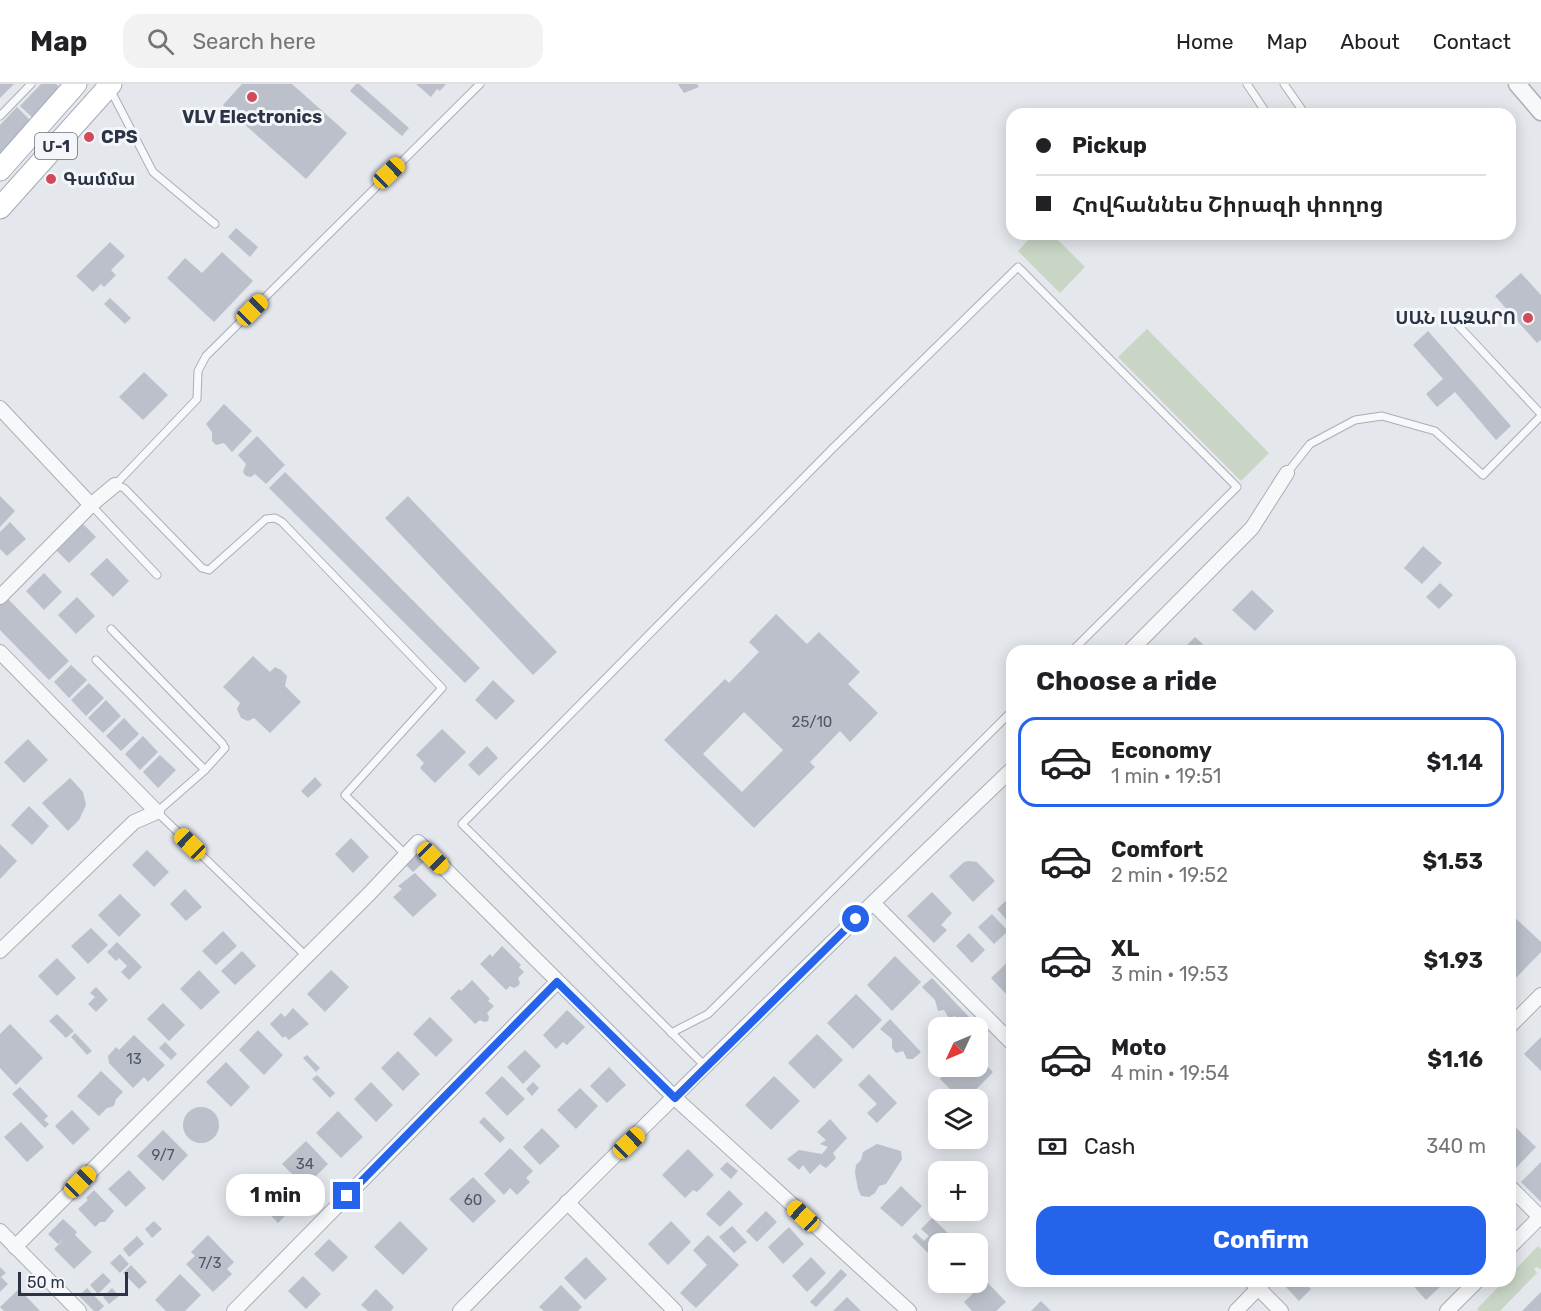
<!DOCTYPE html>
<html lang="en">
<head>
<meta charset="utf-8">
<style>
  :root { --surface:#fff; --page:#f2f2f2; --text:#202124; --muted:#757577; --line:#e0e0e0; --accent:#2563eb }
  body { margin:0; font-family:Rubik,"Noto Sans Armenian",sans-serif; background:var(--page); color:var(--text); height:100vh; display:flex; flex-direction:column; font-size:22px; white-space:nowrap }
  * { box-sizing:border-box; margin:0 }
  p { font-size:20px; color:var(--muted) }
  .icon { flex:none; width:33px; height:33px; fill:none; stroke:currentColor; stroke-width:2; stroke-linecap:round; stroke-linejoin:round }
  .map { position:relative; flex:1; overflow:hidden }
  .drawer { position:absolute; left:1006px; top:561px; width:510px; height:642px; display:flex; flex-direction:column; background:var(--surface); border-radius:18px; box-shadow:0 3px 15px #0003 }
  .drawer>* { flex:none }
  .hud { position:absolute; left:1006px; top:24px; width:510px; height:132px; border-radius:18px; box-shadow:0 3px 15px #0003; display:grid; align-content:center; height:132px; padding:0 30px; background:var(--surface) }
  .needle { width:39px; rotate:226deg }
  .buttons { position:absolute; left:928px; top:933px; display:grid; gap:12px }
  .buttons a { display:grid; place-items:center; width:60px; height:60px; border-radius:12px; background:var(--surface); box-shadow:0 3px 15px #0003; font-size:30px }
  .scale { position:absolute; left:18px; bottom:15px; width:110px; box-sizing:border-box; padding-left:6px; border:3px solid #2b3445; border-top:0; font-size:16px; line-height:21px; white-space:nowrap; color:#2b3445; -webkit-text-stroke:4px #f4f6f9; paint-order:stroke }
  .end { position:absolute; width:27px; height:27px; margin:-14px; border:8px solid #2563eb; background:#fff; box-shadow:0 0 0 3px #fff }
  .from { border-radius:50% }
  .bubble { position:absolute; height:42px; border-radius:18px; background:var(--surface); box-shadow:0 3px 15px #0003; font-size:20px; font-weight:700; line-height:42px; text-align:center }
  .car { position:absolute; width:18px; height:36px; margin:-18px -9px; border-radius:8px; box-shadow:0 0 4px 2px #0007; background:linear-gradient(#f5c518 24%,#345 0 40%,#f5c518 0 76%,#345 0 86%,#f5c518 0) }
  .hud b { display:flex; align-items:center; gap:21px; height:57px; font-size:22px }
  .hud b+b { border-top:2px solid var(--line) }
  .hud i { width:15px; height:15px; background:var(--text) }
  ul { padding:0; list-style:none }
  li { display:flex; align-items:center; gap:18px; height:90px; margin:0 12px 9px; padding:0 18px; border:3px solid transparent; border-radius:18px }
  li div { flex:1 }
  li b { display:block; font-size:22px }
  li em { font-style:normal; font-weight:700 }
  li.selected { border-color:var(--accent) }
  li>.icon { width:54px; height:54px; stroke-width:1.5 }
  h2 { padding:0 30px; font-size:27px; line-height:72px }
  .pay { display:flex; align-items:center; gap:15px; height:66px; padding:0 30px; font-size:22px }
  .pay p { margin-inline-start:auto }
  .cta { display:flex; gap:12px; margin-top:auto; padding:12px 30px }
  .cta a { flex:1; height:69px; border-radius:18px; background:var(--accent); color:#fff; font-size:24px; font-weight:700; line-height:69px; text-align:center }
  header { display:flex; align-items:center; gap:36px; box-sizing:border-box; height:84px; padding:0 30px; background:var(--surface); border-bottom:2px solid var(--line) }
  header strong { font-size:28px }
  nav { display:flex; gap:33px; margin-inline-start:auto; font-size:21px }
  .search { width:420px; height:54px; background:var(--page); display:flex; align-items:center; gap:15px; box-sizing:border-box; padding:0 21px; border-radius:18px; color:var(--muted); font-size:22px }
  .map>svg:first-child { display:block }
  .green { fill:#c9d6c5 }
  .building { fill:#bbc0ca; fill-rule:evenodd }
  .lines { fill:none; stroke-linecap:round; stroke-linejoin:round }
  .service-casing { stroke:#a9aeb7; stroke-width:9 }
  .minor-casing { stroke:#a9aeb7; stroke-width:16 }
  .tertiary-casing { stroke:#a9aeb7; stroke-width:19 }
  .primary-casing { stroke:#a3abb8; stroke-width:23 }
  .service { stroke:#f7f8fa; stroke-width:7 }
  .minor { stroke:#f7f8fa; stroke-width:14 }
  .tertiary { stroke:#f7f8fa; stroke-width:16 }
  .primary { stroke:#fff; stroke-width:21 }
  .route { stroke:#2563eb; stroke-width:8 }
  .poi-dot { fill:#d1495b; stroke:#f4f6f9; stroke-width:2 }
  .labels { text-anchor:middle; stroke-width:6; stroke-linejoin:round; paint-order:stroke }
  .number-label { font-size:15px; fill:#4f5766 }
  .shield { fill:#f4f6f9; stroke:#676e7b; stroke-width:1.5 }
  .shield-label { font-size:16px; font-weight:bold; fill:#2b3445 }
  .poi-label { font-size:18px; font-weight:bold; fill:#2b3445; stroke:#f4f6f9; text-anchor:start }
</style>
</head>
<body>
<header>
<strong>Map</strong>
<div class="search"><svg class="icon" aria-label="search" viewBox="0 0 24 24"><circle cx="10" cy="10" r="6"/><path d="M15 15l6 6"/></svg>Search here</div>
<nav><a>Home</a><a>Map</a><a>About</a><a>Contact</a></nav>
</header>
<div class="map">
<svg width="1541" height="1227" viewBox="0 0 1541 1227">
  <rect width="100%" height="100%" fill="#e4e7ec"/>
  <g class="green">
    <path d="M1034,150H1052L1085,183L1060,209L1018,167Z"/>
    <path d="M1147,245L1269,369L1241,397L1118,273Z"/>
    <path d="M1538,1162L1541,1165V1185L1536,1183L1534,1185L1537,1189L1500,1227H1479L1477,1225L1504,1197H1510L1511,1190Z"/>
  </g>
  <g class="building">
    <path d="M0,0H14L0,14Z"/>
    <path d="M41,0H56L63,7L35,36L20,22Z"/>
    <path d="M242,0H292L347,49L306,95L223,21Z"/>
    <path d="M356,0H359L409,44L402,52L350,7Z"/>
    <path d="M416,0H446L440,7L437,5L431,13Z"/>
    <path d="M678,0H697L699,3L684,9Z"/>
    <path d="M17,23L34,40L0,75V41Z"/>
    <path d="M236,144L258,163L250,173L228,153Z"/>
    <path d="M110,158L125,172L111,186L116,191L104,203L101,200L93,208L76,192Z"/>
    <path d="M222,168L253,197L214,238L167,194L185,174L202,189Z"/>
    <path d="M1521,189L1541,211V256L1537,259L1495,212Z"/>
    <path d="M110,214L131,234L125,240L104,220Z"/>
    <path d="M1428,247L1511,342L1496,356L1455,308L1437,323L1426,310L1443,295L1413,261Z"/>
    <path d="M144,288L168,311L143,336L119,313Z"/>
    <path d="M224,320L252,347L232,368L224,359L216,361L212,357V348L206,340Z"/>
    <path d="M257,352L285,381L266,400L255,390L251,393L246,392L243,388L246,380L238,371Z"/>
    <path d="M285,388L480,584L465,599L269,404Z"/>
    <path d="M0,412L15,427L0,443Z"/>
    <path d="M408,412L557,568L533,591L385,434Z"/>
    <path d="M10,438L26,455L7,472L0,465V448Z"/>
    <path d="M81,438L96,453L69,479L54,464Z"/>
    <path d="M1423,462L1442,479L1422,500L1404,484Z"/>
    <path d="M107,474L129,497L113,513L90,490Z"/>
    <path d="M44,489L62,508L44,526L26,507Z"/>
    <path d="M1440,499L1453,511L1439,525L1426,513Z"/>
    <path d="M1252,506L1274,527L1255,547L1232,526Z"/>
    <path d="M77,513L95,532L76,550L58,531Z"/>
    <path d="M7,514L69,577L49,596L0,546V521Z"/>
    <path d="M776,530L807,560L819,548L860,588L848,600L878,629L850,658L840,647L810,678L815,683L754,744L664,656L725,595L729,599L759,568L749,558ZM744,628L783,666L742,708L703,670Z"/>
    <path d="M1195,553L1210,567H1181Z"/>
    <path d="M253,572L270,588L275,583L281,586L287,592L285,602L301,618L270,649L254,634L248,637L241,634L237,625L240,619L223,603Z"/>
    <path d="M71,581L87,596L69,614L54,598Z"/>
    <path d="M493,596L515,617L496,636L475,616Z"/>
    <path d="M89,599L104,614L86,632L71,616Z"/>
    <path d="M106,616L121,632L103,649L88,634Z"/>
    <path d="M124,634L139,650L121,667L106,652Z"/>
    <path d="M442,645L466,668L435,699L420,684L424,679L416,671Z"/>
    <path d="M143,652L158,668L140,686L125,670Z"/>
    <path d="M28,655L48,676L24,699L4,678Z"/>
    <path d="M487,662L498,674L479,692L468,681Z"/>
    <path d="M160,671L176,686L158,704L143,688Z"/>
    <path d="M315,693L322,701L308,714L301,707Z"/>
    <path d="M70,694L83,708L86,721L79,736L68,747L42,719Z"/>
    <path d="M29,722L49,742L32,761L11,741Z"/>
    <path d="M351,754L369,773L353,789L335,770Z"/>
    <path d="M0,760L17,777L0,795Z"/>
    <path d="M147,766L169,788L154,803L132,781Z"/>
    <path d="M413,767L424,778L413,788L402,777Z"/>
    <path d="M968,777L977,778L995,797L973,818L949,792L964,778Z"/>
    <path d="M415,789L437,811L413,833L393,813L402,805L398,802Z"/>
    <path d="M185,805L202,823L186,837L170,820Z"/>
    <path d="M932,808L952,829L941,841L947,846L934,859L907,832Z"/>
    <path d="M120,810L141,831L119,853L98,831Z"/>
    <path d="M1010,813L1012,815V842L997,825Z"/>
    <path d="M1510,829L1541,858V868L1510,900Z"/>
    <path d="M992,830L1008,847L994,860L978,843Z"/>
    <path d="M91,844L108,861L88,880L71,862Z"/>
    <path d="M223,847L237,862L216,881L202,867Z"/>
    <path d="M969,849L985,866L972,879L956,862Z"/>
    <path d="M117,858L142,883L129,896L121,888L127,882L119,874L116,877L107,868Z"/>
    <path d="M502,862L521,881L519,883L524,888L518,894L520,899L518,902L514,904L510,902L506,906L480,880L490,870L492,873Z"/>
    <path d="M242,867L256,882L235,901L221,887Z"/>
    <path d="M895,872L921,898L892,927L867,901Z"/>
    <path d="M57,874L76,894L57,912L38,892Z"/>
    <path d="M1012,874V909L1009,913L991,894Z"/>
    <path d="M199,886L220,908L201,926L180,905Z"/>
    <path d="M331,886L349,903L325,928L307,910Z"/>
    <path d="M932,894L969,933L962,940L955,932L949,934L944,926L938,927L935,916L922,903Z"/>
    <path d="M472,896L490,915L488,917L494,922L487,929L489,933L488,937L484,938L480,936L475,940L450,914L459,905L461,907Z"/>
    <path d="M96,903L108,916L96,928L88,920L95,913L90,909Z"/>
    <path d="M856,910L882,936L853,965L827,939Z"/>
    <path d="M163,919L185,941L169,957L147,935Z"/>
    <path d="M293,924L309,940L289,956L285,952L283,954L270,940L281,929L285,933Z"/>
    <path d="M567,926L585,943L567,961L563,958L556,965L543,951Z"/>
    <path d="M57,930L74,947L66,954L49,937Z"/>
    <path d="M430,933L453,956L436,973L413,950Z"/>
    <path d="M890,935L921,968L913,975H907L903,967L896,969L892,964V955L880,945Z"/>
    <path d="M10,940L43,974L16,1001L0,984V950Z"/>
    <path d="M258,946L283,971L264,991L239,966Z"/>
    <path d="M75,949L92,967L87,971L71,953Z"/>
    <path d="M817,950L843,976L814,1005L788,979Z"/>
    <path d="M134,951L165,981L148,998L144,993L133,1004L109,979L108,972L116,963L119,966Z"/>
    <path d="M1541,953V987L1524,970Z"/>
    <path d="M165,958L177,970L171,976L159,964Z"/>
    <path d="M525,966L541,982L523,1000L507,983Z"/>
    <path d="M398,967L420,990L403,1007L381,984Z"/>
    <path d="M307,971L320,984L316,988L303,974Z"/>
    <path d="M978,973L993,988L966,1016H961L940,995L952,982H978Z"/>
    <path d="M226,978L250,1003L231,1023L206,998Z"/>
    <path d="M609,983L626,1001L607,1019L590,1002Z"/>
    <path d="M101,987L123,1008L116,1015L114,1022L107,1024L99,1032L77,1012Z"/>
    <path d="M869,990L897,1019L877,1039L867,1029L877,1020L858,1001Z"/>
    <path d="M317,991L335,1009L330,1014L312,995Z"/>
    <path d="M502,992L525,1015L507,1032L485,1009Z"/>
    <path d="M774,992L800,1017L771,1046L745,1021Z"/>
    <path d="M371,998L393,1021L376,1038L354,1015Z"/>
    <path d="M533,998L539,1004L532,1012L526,1005Z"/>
    <path d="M20,1003L48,1032L44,1036L49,1040L45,1044L12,1010Z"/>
    <path d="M580,1004L598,1022L576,1045L557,1026Z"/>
    <circle cx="201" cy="1041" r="18"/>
    <path d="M72,1026L90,1045L73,1061L55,1042Z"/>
    <path d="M338,1027L363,1053L341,1074L316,1049Z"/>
    <path d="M484,1033L505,1054L500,1059L479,1038Z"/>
    <path d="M830,1035L847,1054L833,1069L836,1074L826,1084L820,1080L810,1090L803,1081L799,1086L787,1075L799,1066L822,1070L828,1063L820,1060L826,1056L817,1048Z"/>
    <path d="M21,1038L44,1063L27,1078L4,1053Z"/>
    <path d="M1510,1038L1536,1063L1512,1088L1510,1087Z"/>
    <path d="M542,1044L560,1062L540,1081L523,1063Z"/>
    <path d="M163,1046L188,1071L163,1097L137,1072Z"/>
    <path d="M306,1057L328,1080L305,1103L282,1080Z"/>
    <path d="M877,1060L901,1067L902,1075L886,1100L879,1102L875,1109L869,1113L861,1112L858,1105L855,1089L856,1081L861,1076L863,1068Z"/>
    <path d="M510,1064L533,1087L526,1094L530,1098L517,1111L510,1104L504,1111L484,1090Z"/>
    <path d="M688,1065L714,1091L697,1108L693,1106L685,1114L662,1091Z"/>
    <path d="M727,1078L738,1087L731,1095L720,1085Z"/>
    <path d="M1541,1078V1118L1521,1098Z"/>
    <path d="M129,1086L146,1104L126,1123L108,1105Z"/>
    <path d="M278,1092L301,1116L278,1139L255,1115Z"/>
    <path d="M473,1093L496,1117L473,1139L449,1115Z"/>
    <path d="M901,1102L922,1122L902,1143L880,1124Z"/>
    <path d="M94,1106L114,1127L105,1138H100L95,1143L78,1125L88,1116L86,1114Z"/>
    <path d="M729,1106L743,1120L720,1143L706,1130Z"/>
    <path d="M766,1127L777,1138L757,1158L746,1147Z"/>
    <path d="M932,1134L952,1153L945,1160H939V1166L932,1173L912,1153L916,1149L924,1157L929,1152L921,1145Z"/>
    <path d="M63,1135L77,1148L75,1151L92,1168L74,1185L54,1165L66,1153L58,1160L48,1150Z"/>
    <path d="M154,1137L162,1145L152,1154L145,1145Z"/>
    <path d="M400,1137L428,1165L403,1191L374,1163Z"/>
    <path d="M671,1137L691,1158L668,1181L648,1160Z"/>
    <path d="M732,1142L747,1158L734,1169L719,1153Z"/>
    <path d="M789,1143L804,1160L783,1180L768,1163Z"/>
    <path d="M208,1151L234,1178L227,1185L232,1190L213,1208L186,1180L195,1172L191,1168Z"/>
    <path d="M708,1151L739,1181L696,1224L680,1209L707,1181L693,1166Z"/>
    <path d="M137,1152L144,1160L129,1173L123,1165Z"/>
    <path d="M329,1155L348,1173L333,1188L314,1170Z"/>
    <path d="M120,1170L129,1180L120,1189L110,1179Z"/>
    <path d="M586,1173L607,1195L585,1216L564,1194Z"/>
    <path d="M811,1173L826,1189L807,1208L792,1192Z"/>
    <path d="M131,1181L147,1198L139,1205L123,1189Z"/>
    <path d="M0,1183L6,1189L1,1193L8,1200L0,1208Z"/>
    <path d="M841,1185L847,1191L816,1223L810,1218Z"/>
    <path d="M103,1189L111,1197L98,1210L90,1201Z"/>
    <path d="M180,1190L201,1211L185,1227H166L155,1216Z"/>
    <path d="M303,1192L321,1210L306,1225L288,1207Z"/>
    <path d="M986,1197L1006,1218L996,1227H972L964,1218Z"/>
    <path d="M1288,1197H1304L1311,1205L1299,1217L1284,1201Z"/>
    <path d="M1409,1197H1441L1443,1200L1426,1216Z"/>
    <path d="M561,1201L582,1223L578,1227H544L539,1223Z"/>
    <path d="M87,1204L104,1222L99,1227H94L79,1212Z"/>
    <path d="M112,1204L119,1212L109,1220L103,1213Z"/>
    <path d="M19,1205L40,1227H4L0,1223Z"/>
    <path d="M376,1205L394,1223L391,1227H368L361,1221Z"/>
    <path d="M1541,1208V1227H1522Z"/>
    <path d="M847,1213L861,1227H833Z"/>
    <path d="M1041,1217L1051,1227H1031Z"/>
  </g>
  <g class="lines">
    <g class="service-casing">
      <g id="service">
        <path d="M1247,0L1267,30"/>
        <path d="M1284,0L1305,30"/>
        <path d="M110,5L153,88L215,140"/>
        <path d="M0,32L31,0"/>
        <path d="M1455,238L1541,330"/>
        <path d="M1287,389L1310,360L1355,336L1382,332L1435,347L1483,391L1541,332"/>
        <path d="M91,421L157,491"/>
        <path d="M111,545L222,659L225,664L205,686L157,728L305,871"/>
        <path d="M96,576L205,686"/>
        <path d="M406,771L345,711L442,604L282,438L275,434L266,435L209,486L202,484L124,404L115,401L197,315L198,287L206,272L480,0"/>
        <path d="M671,949L708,930L1012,627"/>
        <path d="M706,983L462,740L832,365L1018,183L1237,403L1072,567"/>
      </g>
    </g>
    <g class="minor-casing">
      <g id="minor">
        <path d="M0,324L91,421"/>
        <path d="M0,513L91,421L115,401"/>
        <path d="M1130,567L1252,444L1287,389"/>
        <path d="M0,568L157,728L134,738L0,867"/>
        <path d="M873,819L1012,959"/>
        <path d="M1510,942L1541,911"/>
        <path d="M1510,1103L1540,1133L1510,1163"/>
        <path d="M567,1118L675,1227"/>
        <path d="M0,1147L79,1227"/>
        <path d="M15,1163L369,810L418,758L675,1014L909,1227"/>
        <path d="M1251,1197L1281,1227"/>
        <path d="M234,1227L557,898"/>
        <path d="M460,1227C641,1043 826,863 1012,685"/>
        <path d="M1236,1227L1265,1197"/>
        <path d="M1447,1227L1477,1197"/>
      </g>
    </g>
    <g class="tertiary-casing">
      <path id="tertiary" d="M1517,0L1541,28"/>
    </g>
    <g class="primary-casing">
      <g id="primary">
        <path d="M0,86L76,0"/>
        <path d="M0,124L111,0"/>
      </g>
    </g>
    <use href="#service" class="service"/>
    <use href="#minor" class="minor"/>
    <use href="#tertiary" class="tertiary"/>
    <use href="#primary" class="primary"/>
  </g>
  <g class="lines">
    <path class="route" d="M347,1112L557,898L675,1014L856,835"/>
  </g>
  <g class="poi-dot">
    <circle cx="252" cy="13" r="6"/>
    <circle cx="89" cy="53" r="6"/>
    <circle cx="51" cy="95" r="6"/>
    <circle cx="1528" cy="234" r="6"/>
  </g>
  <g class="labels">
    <g class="number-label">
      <text x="812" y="643">25/10</text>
      <text x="134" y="980">13</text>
      <text x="163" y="1076">9/7</text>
      <text x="305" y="1085">34</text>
      <text x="473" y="1121">60</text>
      <text x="210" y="1184">7/3</text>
    </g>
    <rect class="shield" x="35" y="49" width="42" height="26" rx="4.5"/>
    <g class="shield-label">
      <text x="56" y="68">Մ-1</text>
    </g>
    <g class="poi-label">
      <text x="252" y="39" text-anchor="middle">VLV Electronics</text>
      <text x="101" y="59">CPS</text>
      <text x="63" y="101">Գամմա</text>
      <text x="1516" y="240" text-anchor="end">ՍԱՆ ԼԱԶԱՐՈ</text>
    </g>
  </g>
</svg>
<div class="buttons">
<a><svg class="needle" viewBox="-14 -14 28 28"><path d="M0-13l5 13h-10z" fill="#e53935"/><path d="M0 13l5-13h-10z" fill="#757577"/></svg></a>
<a><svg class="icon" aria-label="layers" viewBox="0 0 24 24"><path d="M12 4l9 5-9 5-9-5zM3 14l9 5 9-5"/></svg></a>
<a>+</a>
<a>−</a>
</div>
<div class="scale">50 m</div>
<i class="end from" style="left:856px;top:835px"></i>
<i class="end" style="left:347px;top:1112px"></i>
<div class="bubble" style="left:226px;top:1090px;width:99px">1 min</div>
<i class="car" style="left:389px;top:89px;rotate:46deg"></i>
<i class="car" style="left:252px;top:226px;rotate:45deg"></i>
<i class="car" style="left:190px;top:760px;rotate:314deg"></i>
<i class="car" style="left:433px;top:774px;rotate:135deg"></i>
<i class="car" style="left:629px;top:1059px;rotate:46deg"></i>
<i class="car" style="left:80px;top:1098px;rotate:45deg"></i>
<i class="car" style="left:803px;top:1132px;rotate:313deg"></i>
<div class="hud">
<b><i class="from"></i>Pickup</b>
<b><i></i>Հովհաննես Շիրազի փողոց</b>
</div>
<section class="drawer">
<h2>Choose a ride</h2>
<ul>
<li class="selected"><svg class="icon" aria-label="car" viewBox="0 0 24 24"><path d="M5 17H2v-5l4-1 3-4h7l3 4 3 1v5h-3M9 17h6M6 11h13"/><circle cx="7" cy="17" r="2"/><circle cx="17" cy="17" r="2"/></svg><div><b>Economy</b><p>1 min · 19:51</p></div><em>$1.14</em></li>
<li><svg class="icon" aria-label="car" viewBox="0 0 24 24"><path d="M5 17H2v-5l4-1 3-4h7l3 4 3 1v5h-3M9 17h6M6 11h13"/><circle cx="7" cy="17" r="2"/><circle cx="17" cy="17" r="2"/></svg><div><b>Comfort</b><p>2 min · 19:52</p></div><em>$1.53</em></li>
<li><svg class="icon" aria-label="car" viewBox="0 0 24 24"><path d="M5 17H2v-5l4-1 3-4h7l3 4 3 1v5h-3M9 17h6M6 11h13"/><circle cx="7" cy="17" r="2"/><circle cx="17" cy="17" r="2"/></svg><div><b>XL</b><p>3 min · 19:53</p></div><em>$1.93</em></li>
<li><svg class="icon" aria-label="car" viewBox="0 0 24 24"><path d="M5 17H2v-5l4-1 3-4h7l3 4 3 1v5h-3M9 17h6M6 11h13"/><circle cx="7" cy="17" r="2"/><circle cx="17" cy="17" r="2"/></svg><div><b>Moto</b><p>4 min · 19:54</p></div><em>$1.16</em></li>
</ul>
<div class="pay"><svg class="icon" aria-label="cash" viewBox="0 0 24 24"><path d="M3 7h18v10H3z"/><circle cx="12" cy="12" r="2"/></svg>Cash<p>340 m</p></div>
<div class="cta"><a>Confirm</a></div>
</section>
</div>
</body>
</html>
